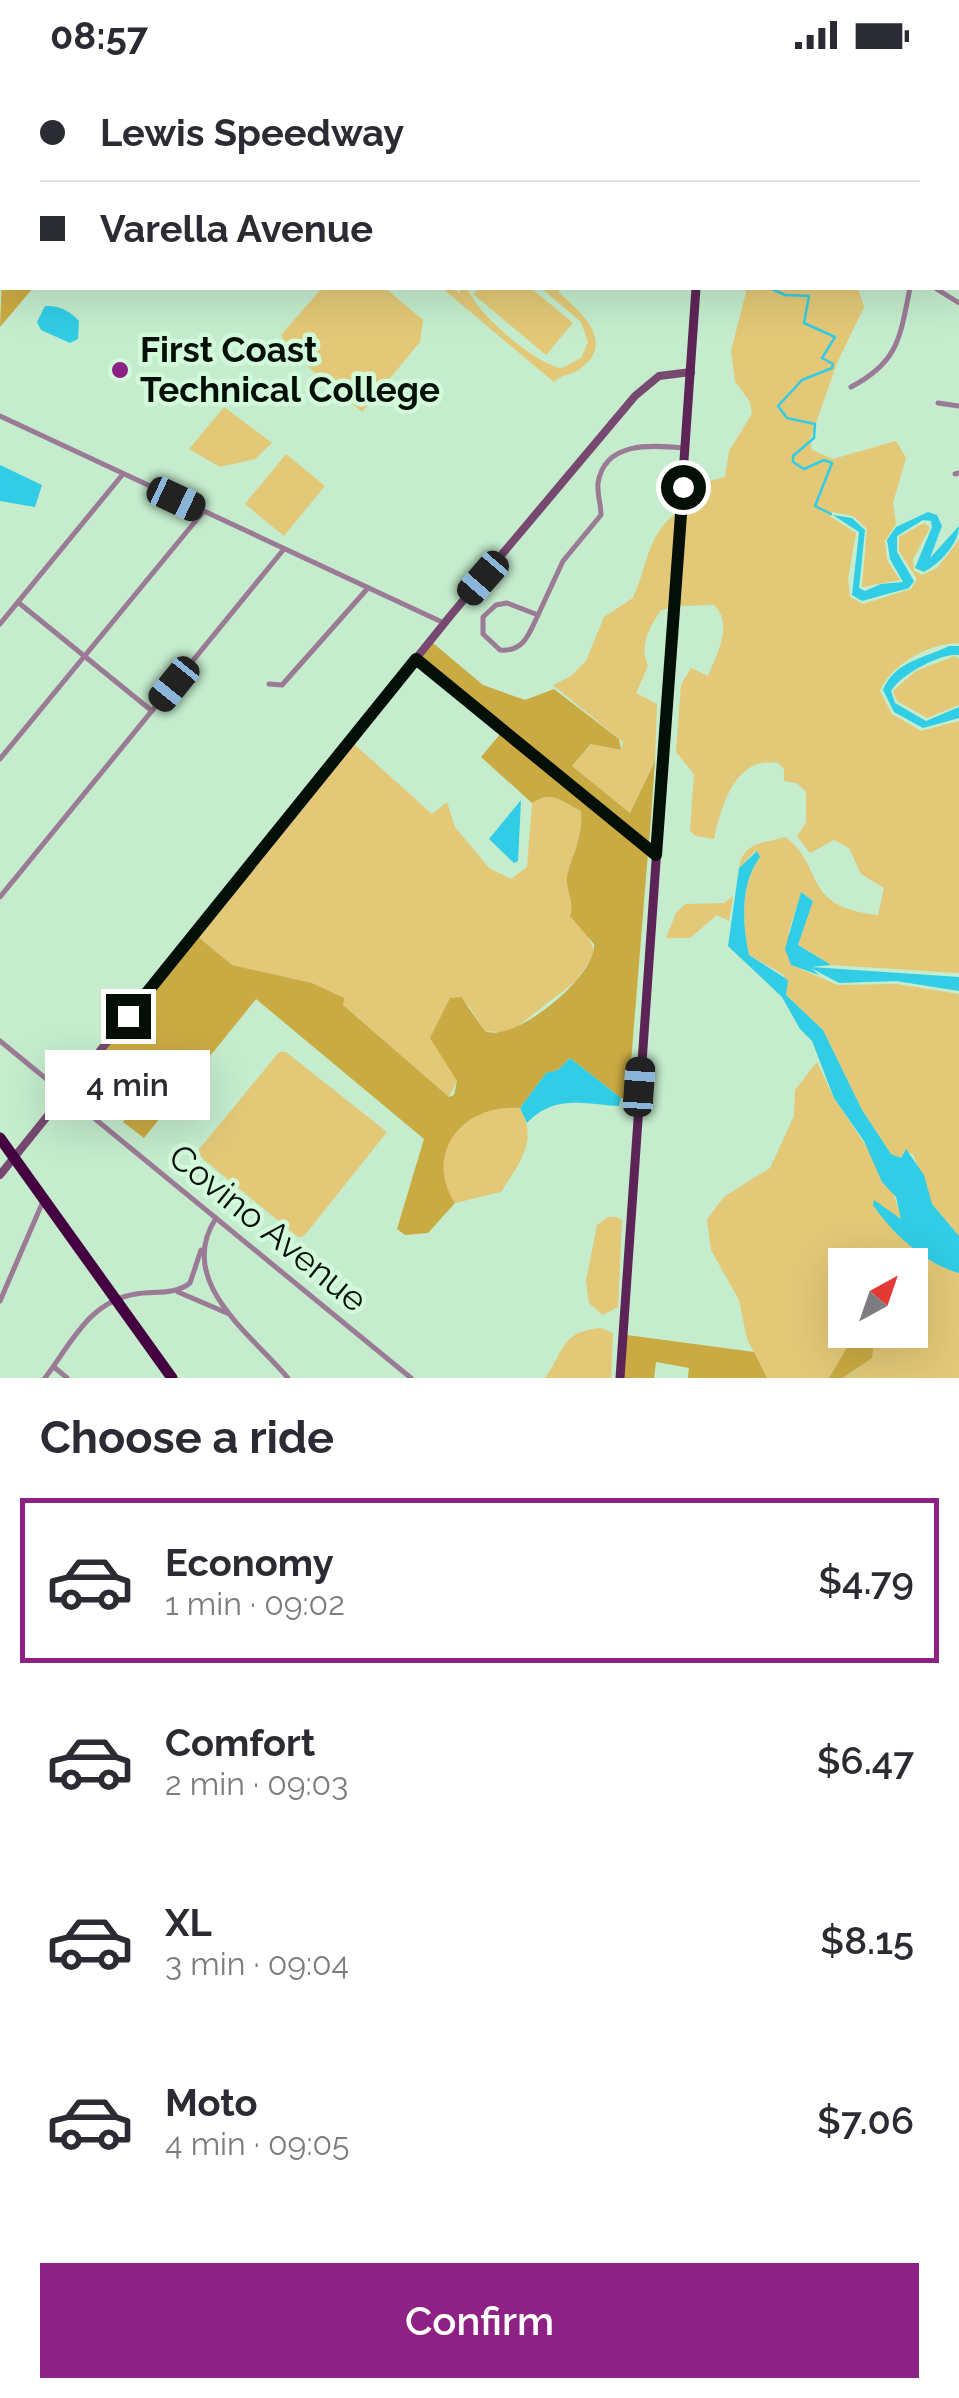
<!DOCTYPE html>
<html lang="en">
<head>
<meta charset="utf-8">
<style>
  :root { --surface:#fff; --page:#f7f7f7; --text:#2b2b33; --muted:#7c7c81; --line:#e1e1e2; --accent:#8d2184 }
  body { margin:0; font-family:Raleway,sans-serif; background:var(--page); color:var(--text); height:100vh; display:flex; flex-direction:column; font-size:38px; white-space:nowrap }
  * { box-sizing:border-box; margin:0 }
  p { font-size:32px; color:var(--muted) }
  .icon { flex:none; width:55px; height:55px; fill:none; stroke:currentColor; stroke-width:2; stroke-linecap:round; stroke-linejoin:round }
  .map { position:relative; height:1308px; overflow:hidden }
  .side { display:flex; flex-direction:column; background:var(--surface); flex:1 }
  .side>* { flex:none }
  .banner { position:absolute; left:0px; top:0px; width:960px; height:220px; box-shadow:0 10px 40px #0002; display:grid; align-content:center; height:220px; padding:0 40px; background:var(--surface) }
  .needle { width:65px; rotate:40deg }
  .tools { position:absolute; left:828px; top:1178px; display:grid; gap:20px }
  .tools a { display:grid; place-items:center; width:100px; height:100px; border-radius:0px; background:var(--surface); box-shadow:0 10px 40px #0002; font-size:50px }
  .end { position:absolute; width:45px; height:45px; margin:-22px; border:12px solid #041007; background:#fff; box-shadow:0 0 0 5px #fff }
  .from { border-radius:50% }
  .bubble { position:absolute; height:70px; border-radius:0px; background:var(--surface); box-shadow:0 10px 40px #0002; font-size:32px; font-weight:600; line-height:70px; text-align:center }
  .car { position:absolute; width:30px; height:60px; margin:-30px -15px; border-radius:12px; box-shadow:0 0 8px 2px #0007; background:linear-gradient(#222 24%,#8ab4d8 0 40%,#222 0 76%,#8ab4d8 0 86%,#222 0) }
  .banner b { display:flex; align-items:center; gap:35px; height:95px; font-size:38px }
  .banner b+b { border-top:2px solid var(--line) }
  .banner i { width:25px; height:25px; background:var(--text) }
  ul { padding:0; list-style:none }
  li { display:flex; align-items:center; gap:30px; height:165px; margin:0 20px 15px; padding:0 20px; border:5px solid transparent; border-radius:0px }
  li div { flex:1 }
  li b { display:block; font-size:38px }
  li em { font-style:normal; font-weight:600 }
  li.current { border-color:var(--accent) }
  li>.icon { width:90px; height:90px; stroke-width:1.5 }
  h2 { padding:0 40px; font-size:45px; line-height:120px }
  .button { display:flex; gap:20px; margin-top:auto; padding:20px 40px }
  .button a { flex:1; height:115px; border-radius:0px; background:var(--accent); color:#fff; font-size:40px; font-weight:600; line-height:115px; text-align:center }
  .status { display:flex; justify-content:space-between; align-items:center; height:70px; padding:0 50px; background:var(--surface); direction:ltr }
  .status svg { height:28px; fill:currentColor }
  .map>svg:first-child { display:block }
  .green { fill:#e2c877 }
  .forest { fill:#caaa42 }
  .water { fill:#31cce5 }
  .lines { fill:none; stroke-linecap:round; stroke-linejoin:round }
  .stream { stroke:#31cce5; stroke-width:2.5 }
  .street { stroke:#9b7a95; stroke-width:5 }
  .secondary { stroke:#774971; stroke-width:8 }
  .primary { stroke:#5d2557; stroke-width:9 }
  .highway { stroke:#450041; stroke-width:11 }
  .route { stroke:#041007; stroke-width:12 }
  .poi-dot { fill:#8d2184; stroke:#d1f9da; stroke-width:4 }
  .labels { text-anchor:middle; stroke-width:9; stroke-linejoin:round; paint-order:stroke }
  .poi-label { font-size:35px; font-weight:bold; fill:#041007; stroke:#d1f9da; text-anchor:start }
  .street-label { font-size:35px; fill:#041007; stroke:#d1f9da }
</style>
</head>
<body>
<div class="status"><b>08:57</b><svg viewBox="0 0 49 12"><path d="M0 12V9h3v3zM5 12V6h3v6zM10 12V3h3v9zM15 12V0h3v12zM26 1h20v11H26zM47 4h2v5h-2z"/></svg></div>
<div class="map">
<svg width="959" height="1308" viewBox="0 0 959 1308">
  <rect width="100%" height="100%" fill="#c4eccd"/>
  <g class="green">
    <path d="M322,218H385L423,250L420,272L362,342L294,285L281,265Z"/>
    <path d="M453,218L460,223V218H468C472,240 539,297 562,298L581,288L588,272L581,252L541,218H561L558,222C579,240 617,272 581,298C572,306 562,303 554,312L443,219Z"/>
    <path d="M479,218H531L573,253L546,285L473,224Z"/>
    <path d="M747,218H858L864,237L837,293L810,370L812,380L833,389L896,371L906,388L893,433L896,454L885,471L887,490L900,510L862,517L867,459L853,446L832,442L831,447L856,463L848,509L850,527L863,534L911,519L917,509L899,481V467L924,453L930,458L913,489L914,500L922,505L937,498L959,470V573C930,573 891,594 880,621L892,644L921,661L959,651V903L831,895L798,875L813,830L801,823L789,861L791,895L838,915L896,914L959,924V1166L932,1134L913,1084L904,1081L901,1088L891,1084L862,1040L823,960L786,925L784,905L749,885C742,852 740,815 760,787L755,781L739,798C744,770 765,774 785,767C825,795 800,837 878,845L884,818L861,804L849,778L834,770L810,783L797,766L806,753V722L797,713L784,711V699L778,693C735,685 721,737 714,769L695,766L690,760L694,704L676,682L681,615L691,598L708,606C717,583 734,555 714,535L678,536L685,436L700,413L725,407L729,381L752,344L750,332L735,311L731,281Z"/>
    <path d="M224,337L272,373L255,389L220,397L189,379Z"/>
    <path d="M286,384L325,416L284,466L245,434Z"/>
    <path d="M678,441L672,538L661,540C649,559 639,574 648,596L636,623L657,634L655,691L630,743L572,696L592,674L621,680L623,672L553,615L571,606L586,591L604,547L633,528C648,495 646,466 678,441Z"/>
    <path d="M955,586L959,589V635L927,648L897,631L893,621L916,601Z"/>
    <path d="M354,674L432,744L447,732L455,757L489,798L511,809L527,797L532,733C553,720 560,731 581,741C584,772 565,796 567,813C568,826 574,832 570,845L585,859L595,883L576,911L509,963L485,961L469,936L450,928C427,991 432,956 457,1011L449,1027L343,935V928L312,913L232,895L197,866Z"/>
    <path d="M733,826L729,851L717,845L690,868H666L676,843L685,834L724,833Z"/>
    <path d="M279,982H286L387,1062L304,1166L298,1167L196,1083Z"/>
    <path d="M817,992L834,1028L874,1088L882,1112L892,1119L902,1150L881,1146C901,1168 928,1195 959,1203V1308H843L859,1298L874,1270L868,1260H910V1195H845V1260H857L829,1308H767L747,1269L739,1230L711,1180L707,1149L725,1126L770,1098L794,1046L795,1020Z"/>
    <path d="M501,1036L520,1038C539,1072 519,1093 501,1122L455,1133C425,1088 454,1049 501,1036Z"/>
    <path d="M617,1147L622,1150L618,1237L603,1245L589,1233L586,1211L597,1155L608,1147Z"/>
    <path d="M601,1258L613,1263L611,1308H545C564,1283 560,1261 601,1258Z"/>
  </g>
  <g class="forest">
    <path d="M2,209V218H33L0,257Z"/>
    <path d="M433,573L483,615L525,630L554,619L619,669L621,680L591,674L572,696L630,743L655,691L649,775L421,587Z"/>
    <path d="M501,663L648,783L628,1029L621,1028L570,988L558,1000L546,1003L520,1038C465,1033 422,1082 455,1133L428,1163L405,1165L397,1159L424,1069L256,929L144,1068L123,1052L140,1026L96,989L197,866L232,895L312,913L344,928L343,935L449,1027L454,1025L457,1011L430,968L450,928L461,927L485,961C514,974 597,906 594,874L570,846C574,832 568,826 567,813C565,797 584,772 581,741C560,731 553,720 532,733L481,687Z"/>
    <path d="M857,1260H868L874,1270L872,1288L843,1308H829Z"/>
    <path d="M627,1265L754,1282L767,1308H688L689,1298L656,1292L654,1308H623Z"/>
  </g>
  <g class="water">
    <path d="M45,236C59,235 70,241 79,251L78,269L70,273L41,260L37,252Z"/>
    <path d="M0,395L42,415L35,437L0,431Z"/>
    <path d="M928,442L937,445L942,456L930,488L959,456C959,474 939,494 924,502L915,498L932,457L931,451L923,450L897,466V482L914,511L909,518L862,531L852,525L859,462L833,445L852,448L865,460L859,518L865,521L881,514L903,512L890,489L887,470L896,457Z"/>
    <path d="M949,576H959V585C942,582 900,605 891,621L895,633L926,651L959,637V648L923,658L894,642L883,620C895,591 923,589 949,576Z"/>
    <path d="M521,730L518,791L514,793L489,769Z"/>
    <path d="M757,781L760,787C740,814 742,852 749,885L788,910L786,925L823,960L862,1040L891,1084L901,1088L906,1079L924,1105L932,1134L959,1166V1203C925,1194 892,1163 873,1135L874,1130L901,1149L896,1127L882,1112L864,1071L834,1028L812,971L800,959L782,927L728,876L739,798Z"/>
    <path d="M801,822L813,831L798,875L831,895L811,897L959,907V921L896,911L839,913L811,898L819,905L791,895L785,879Z"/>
    <path d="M570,988L621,1028L619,1036C582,1034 555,1024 527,1053L520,1038L546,1003L558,1000Z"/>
  </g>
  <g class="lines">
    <g class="stream">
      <path d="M715,0L717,2"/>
      <path d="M770,218L785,225L809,226L804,253L835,267L822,288L833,294L832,298L802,310L778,336L787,348L815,354L814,368L793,386V392L804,399L824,390L832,393L815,436L831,444"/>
    </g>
    <g class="street">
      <path d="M828,0L831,2"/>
      <path d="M133,2V0"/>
      <path d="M771,2L774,0"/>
      <path d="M0,140L2,137"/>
      <path d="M935,218L959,233"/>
      <path d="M851,317C899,292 900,267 910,218"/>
      <path d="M938,333L959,336"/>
      <path d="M0,346L444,553"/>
      <path d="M955,404L959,403"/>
      <path d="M19,533L152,641"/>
      <path d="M496,535L507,533L538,545C529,564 524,582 500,580L483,564V547Z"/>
      <path d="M538,545L563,491L601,445C601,434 597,424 598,413C605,371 651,375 683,378"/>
      <path d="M0,554L123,404"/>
      <path d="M415,589L656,785"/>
      <path d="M269,614L282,615L368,518"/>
      <path d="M0,689L203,442"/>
      <path d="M0,827L284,479"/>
      <path d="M0,971L411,1308"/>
      <path d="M216,1148C175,1211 250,1263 288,1308"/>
      <path d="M178,1222L227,1243"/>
      <path d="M0,1231L44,1129"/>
      <path d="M54,1297L67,1308"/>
      <path d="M45,1308C71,1274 89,1231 136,1224C155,1221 175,1225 190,1213L201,1180"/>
    </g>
    <path class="secondary" d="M0,1105L451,545L635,326L659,306L691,302"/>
    <g class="primary">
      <path d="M681,0V2"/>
      <path d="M620,1308L696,218"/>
    </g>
    <path class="highway" d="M0,1068L172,1308"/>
  </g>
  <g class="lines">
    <path class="route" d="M128,946L416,589L656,785L683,417"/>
  </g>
  <circle class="poi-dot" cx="120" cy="300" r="10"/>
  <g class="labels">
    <g class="poi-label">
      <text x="140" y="292">First Coast<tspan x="140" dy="40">Technical College</tspan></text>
    </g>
    <g class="street-label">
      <text transform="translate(268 1158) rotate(39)" y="12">Covino Avenue</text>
    </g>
  </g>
</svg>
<div class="tools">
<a><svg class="needle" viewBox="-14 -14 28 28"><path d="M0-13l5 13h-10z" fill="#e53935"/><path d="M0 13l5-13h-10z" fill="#7c7c81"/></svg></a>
</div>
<i class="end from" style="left:683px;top:417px"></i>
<i class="end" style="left:128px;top:946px"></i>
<div class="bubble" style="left:45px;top:980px;width:165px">4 min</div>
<i class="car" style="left:176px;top:429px;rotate:115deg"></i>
<i class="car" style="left:483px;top:508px;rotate:221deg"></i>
<i class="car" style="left:174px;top:614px;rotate:219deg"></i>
<i class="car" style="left:639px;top:1017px;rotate:4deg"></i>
<div class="banner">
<b><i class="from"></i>Lewis Speedway</b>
<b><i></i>Varella Avenue</b>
</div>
</div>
<section class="side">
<h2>Choose a ride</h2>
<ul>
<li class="current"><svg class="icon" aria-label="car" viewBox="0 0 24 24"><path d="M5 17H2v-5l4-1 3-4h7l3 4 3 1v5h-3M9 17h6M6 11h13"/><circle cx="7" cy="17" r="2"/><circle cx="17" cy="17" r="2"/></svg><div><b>Economy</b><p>1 min · 09:02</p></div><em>$4.79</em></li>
<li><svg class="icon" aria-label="car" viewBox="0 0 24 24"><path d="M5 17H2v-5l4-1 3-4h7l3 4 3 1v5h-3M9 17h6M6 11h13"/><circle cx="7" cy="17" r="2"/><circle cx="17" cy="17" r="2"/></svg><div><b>Comfort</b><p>2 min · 09:03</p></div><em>$6.47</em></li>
<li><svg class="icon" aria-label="car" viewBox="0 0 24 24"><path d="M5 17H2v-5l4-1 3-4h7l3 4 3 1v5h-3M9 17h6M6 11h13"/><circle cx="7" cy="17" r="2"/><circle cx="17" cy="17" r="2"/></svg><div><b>XL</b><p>3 min · 09:04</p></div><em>$8.15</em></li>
<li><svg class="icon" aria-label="car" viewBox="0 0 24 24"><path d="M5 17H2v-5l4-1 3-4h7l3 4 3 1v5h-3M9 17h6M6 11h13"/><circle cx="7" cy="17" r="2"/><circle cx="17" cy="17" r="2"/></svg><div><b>Moto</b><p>4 min · 09:05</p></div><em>$7.06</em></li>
</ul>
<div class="button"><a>Confirm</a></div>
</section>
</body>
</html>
